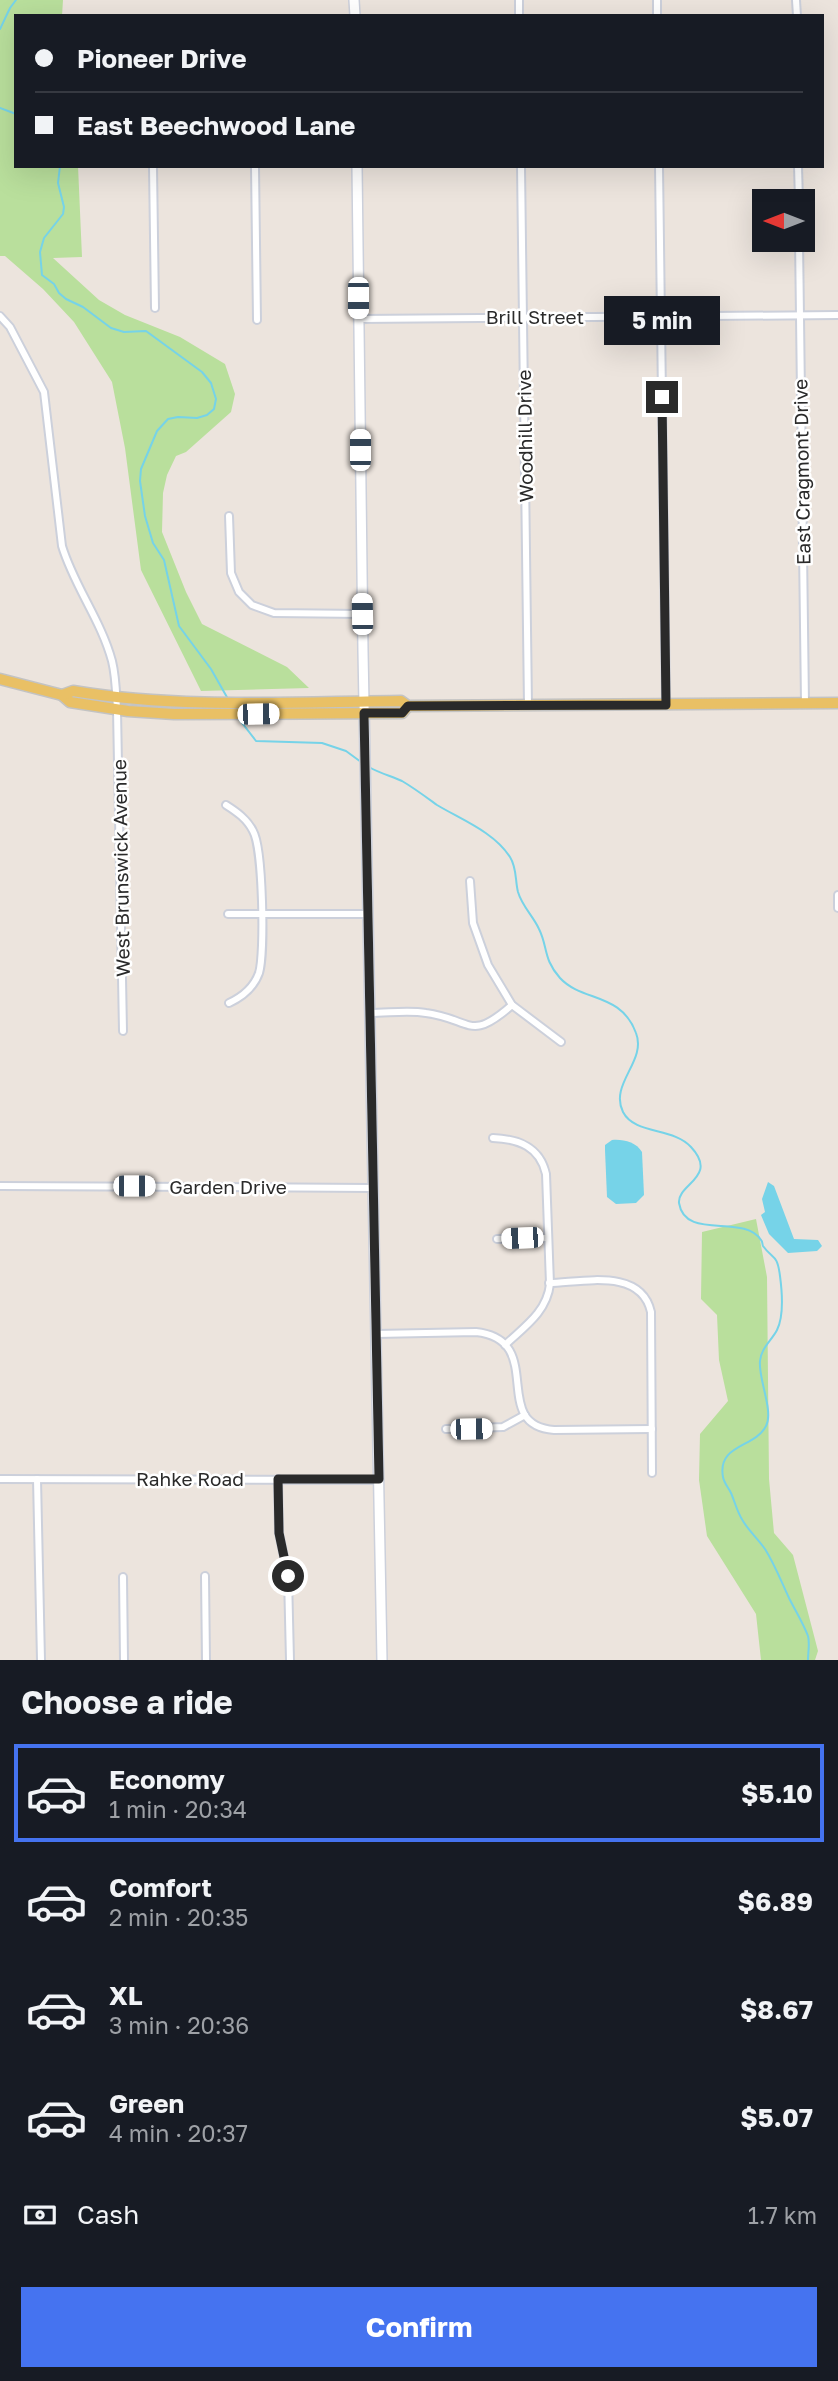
<!DOCTYPE html>
<html lang="en">
<head>
<meta charset="utf-8">
<style>
  :root { --surface:#171b24; --page:#20242c; --text:#f1f3f6; --muted:#9ea1a6; --line:#363941; --accent:#4573f0 }
  body { margin:0; font-family:"Golos Text",sans-serif; background:var(--page); color:var(--text); height:100vh; display:flex; flex-direction:column; font-size:26px; white-space:nowrap }
  * { box-sizing:border-box; margin:0 }
  p { font-size:23px; color:var(--muted) }
  .icon { flex:none; width:38px; height:38px; fill:none; stroke:currentColor; stroke-width:2; stroke-linecap:round; stroke-linejoin:round }
  .map { position:relative; height:1660px; overflow:hidden }
  .details { display:flex; flex-direction:column; background:var(--surface); flex:1 }
  .details>* { flex:none }
  .guide { position:absolute; left:14px; top:14px; width:810px; height:154px; border-radius:0px; box-shadow:0 7px 28px #0002; display:grid; align-content:center; height:154px; padding:0 21px; background:var(--surface) }
  .needle { width:46px; rotate:270deg }
  .controls { position:absolute; left:752px; top:189px; display:grid; gap:14px }
  .controls a { display:grid; place-items:center; width:63px; height:63px; border-radius:0px; background:var(--surface); box-shadow:0 7px 28px #0002; font-size:35px }
  .end { position:absolute; width:32px; height:32px; margin:-16px; border:9px solid #2a2a2a; background:#fff; box-shadow:0 0 0 4px #fff }
  .from { border-radius:50% }
  .bubble { position:absolute; height:49px; border-radius:0px; background:var(--surface); box-shadow:0 7px 28px #0002; font-size:23px; font-weight:700; line-height:49px; text-align:center }
  .car { position:absolute; width:21px; height:42px; margin:-21px -10px; border-radius:9px; box-shadow:0 0 5px 2px #0007; background:linear-gradient(#fff 24%,#345 0 40%,#fff 0 76%,#345 0 86%,#fff 0) }
  .guide b { display:flex; align-items:center; gap:24px; height:66px; font-size:26px }
  .guide b+b { border-top:2px solid var(--line) }
  .guide i { width:18px; height:18px; background:var(--text) }
  ul { padding:0; list-style:none }
  li { display:flex; align-items:center; gap:21px; height:98px; margin:0 14px 10px; padding:0 7px; border:4px solid transparent; border-radius:0px }
  li div { flex:1 }
  li b { display:block; font-size:26px }
  li em { font-style:normal; font-weight:700 }
  li.current { border-color:var(--accent) }
  li>.icon { width:63px; height:63px; stroke-width:1.5 }
  h2 { padding:0 21px; font-size:32px; line-height:84px }
  .pay { display:flex; align-items:center; gap:18px; height:77px; padding:0 21px; font-size:26px }
  .pay p { margin-inline-start:auto }
  .button { display:flex; gap:14px; margin-top:auto; padding:14px 21px }
  .button a { flex:1; height:80px; border-radius:0px; background:var(--accent); color:#fff; font-size:28px; font-weight:700; line-height:80px; text-align:center }
  .map>svg:first-child { display:block }
  .green { fill:#b9df9c }
  .water { fill:#76d3e8 }
  .lines { fill:none; stroke-linecap:round; stroke-linejoin:round }
  .stream { stroke:#76d3e8; stroke-width:2 }
  .minor-casing { stroke:#ccd0db; stroke-width:10 }
  .secondary-casing { stroke:#ccd0db; stroke-width:12 }
  .primary-casing { stroke:#c3c3c3; stroke-width:13 }
  .minor { stroke:#fff; stroke-width:6 }
  .secondary { stroke:#fff; stroke-width:9 }
  .primary { stroke:#e9c065; stroke-width:10 }
  .route { stroke:#2a2a2a; stroke-width:9 }
  .labels { text-anchor:middle; stroke-width:5; stroke-linejoin:round; paint-order:stroke }
  .street-label { font-size:19px; fill:#2a2a2a; stroke:#fff }
</style>
</head>
<body>
<div class="map">
<svg width="838" height="1660" viewBox="0 0 838 1660">
  <rect width="100%" height="100%" fill="#ece4dd"/>
  <g class="green">
    <path d="M0,0H63L62,16H16V166H78L82,257L53,258L99,300L125,315L180,337L225,364L235,394L231,412L186,452L176,456L167,475L163,493L162,532L186,592L202,624L287,667L309,688L201,691L141,570L125,448L112,382L74,322L43,289L5,256H0Z"/>
    <path d="M756,1219L767,1277L769,1479L774,1533L793,1555L818,1651L815,1660H761L756,1614L707,1536L699,1480L700,1434L728,1401L719,1360L717,1315L701,1299L702,1232Z"/>
  </g>
  <g class="water">
    <path d="M612,1140C623,1139 636,1142 642,1152L644,1195L636,1203L616,1204L607,1197L605,1150V1145Z"/>
    <path d="M768,1182L774,1186L794,1239L818,1240L822,1246L817,1251L788,1253L769,1234L761,1215L765,1212L762,1199Z"/>
  </g>
  <g class="lines">
    <g class="stream">
      <path d="M0,29L10,8L16,0"/>
      <path d="M0,108L16,114"/>
      <path d="M60,166L58,183L64,207L63,214L44,238L40,252L42,275L54,284L59,293L66,299L83,307L111,328L124,332L146,331L202,372L211,383L216,399L214,409L207,415L197,418L178,417L168,419L157,431L141,469L140,481L145,516L153,543L164,560L179,626L211,669L228,699"/>
      <path d="M239,719L256,741L322,743L346,751L361,762"/>
      <path d="M369,767C379,773 391,776 402,781C414,788 426,797 437,805C462,820 494,832 510,857C517,868 515,880 518,892C522,906 533,916 539,929C548,947 543,959 560,978C582,1002 621,992 636,1033C647,1061 609,1084 623,1112C635,1135 673,1127 691,1147C719,1177 677,1184 679,1203C685,1241 744,1213 761,1240C763,1242 762,1244 763,1246C773,1260 777,1253 780,1276C782,1291 784,1316 777,1330C772,1340 761,1348 760,1361C758,1379 774,1411 766,1426C755,1448 717,1444 723,1477C724,1483 728,1487 731,1493C735,1502 737,1512 743,1521C749,1531 758,1539 765,1549C775,1565 781,1581 789,1598C795,1610 803,1623 808,1636C810,1643 808,1652 808,1660"/>
    </g>
    <g class="minor-casing">
      <g id="minor">
        <path d="M519,0V16"/>
        <path d="M657,0V16"/>
        <path d="M796,0L797,16"/>
        <path d="M153,166L155,308"/>
        <path d="M255,166L257,320"/>
        <path d="M521,166L528,706"/>
        <path d="M659,166L666,705"/>
        <path d="M798,166L799,201"/>
        <path d="M799,240L805,703"/>
        <path d="M0,316L10,327L44,392L62,546C74,586 101,620 112,661C116,677 116,693 117,710L123,1031"/>
        <path d="M359,319L838,315"/>
        <path d="M229,516L231,573L239,592L252,605L274,613L363,614"/>
        <path d="M226,805C237,812 247,819 253,831C263,848 265,954 259,973C254,987 242,997 229,1003"/>
        <path d="M470,881L473,923L488,965L512,1005L561,1042"/>
        <path d="M838,895V908"/>
        <path d="M228,914H368"/>
        <path d="M370,1013C389,1013 408,1010 426,1013C472,1019 469,1043 512,1005"/>
        <path d="M493,1138C519,1139 540,1147 546,1174L550,1284C547,1312 524,1327 505,1345"/>
        <path d="M0,1186L373,1188"/>
        <path d="M497,1239L548,1238"/>
        <path d="M549,1283C584,1282 641,1268 651,1312L652,1473"/>
        <path d="M376,1334L476,1332C548,1340 488,1425 554,1430L652,1429"/>
        <path d="M446,1429L503,1427L525,1415"/>
        <path d="M0,1479L379,1480"/>
        <path d="M37,1479L41,1660"/>
        <path d="M278,1479L279,1533L288,1576L290,1660"/>
        <path d="M205,1576L206,1660"/>
        <path d="M123,1577L124,1660"/>
      </g>
    </g>
    <g class="secondary-casing">
      <g id="secondary">
        <path d="M354,0L355,16"/>
        <path d="M357,166L363,651L382,1660"/>
      </g>
    </g>
    <g class="primary-casing">
      <g id="primary">
        <path d="M0,679L62,695L70,702L128,711L174,714L402,713L408,706"/>
        <path d="M62,695L73,691C181,709 292,702 401,701L408,706L838,703"/>
      </g>
    </g>
    <use href="#minor" class="minor"/>
    <use href="#secondary" class="secondary"/>
    <use href="#primary" class="primary"/>
  </g>
  <g class="lines">
    <path class="route" d="M288,1576L279,1533L278,1479H379L364,713H402L408,706L666,705L662,397"/>
  </g>
  <g class="labels">
    <g class="street-label">
      <text x="535" y="324">Brill Street</text>
      <text transform="translate(525 436) rotate(-91)" y="7">Woodhill Drive</text>
      <text transform="translate(802 472) rotate(-91)" y="7">East Cragmont Drive</text>
      <text transform="translate(121 868) rotate(-91)" y="7">West Brunswick Avenue</text>
      <text x="228" y="1194">Garden Drive</text>
      <text x="190" y="1486">Rahke Road</text>
    </g>
  </g>
</svg>
<div class="controls">
<a><svg class="needle" viewBox="-14 -14 28 28"><path d="M0-13l5 13h-10z" fill="#e53935"/><path d="M0 13l5-13h-10z" fill="#9ea1a6"/></svg></a>
</div>
<i class="end from" style="left:288px;top:1576px"></i>
<i class="end" style="left:662px;top:397px"></i>
<div class="bubble" style="left:604px;top:296px;width:116px">5 min</div>
<i class="car" style="left:358px;top:298px;rotate:180deg"></i>
<i class="car" style="left:360px;top:450px;rotate:0deg"></i>
<i class="car" style="left:362px;top:614px;rotate:359deg"></i>
<i class="car" style="left:258px;top:714px;rotate:89deg"></i>
<i class="car" style="left:134px;top:1186px;rotate:90deg"></i>
<i class="car" style="left:522px;top:1238px;rotate:268deg"></i>
<i class="car" style="left:471px;top:1429px;rotate:89deg"></i>
<div class="guide">
<b><i class="from"></i>Pioneer Drive</b>
<b><i></i>East Beechwood Lane</b>
</div>
</div>
<section class="details">
<h2>Choose a ride</h2>
<ul>
<li class="current"><svg class="icon" aria-label="car" viewBox="0 0 24 24"><path d="M5 17H2v-5l4-1 3-4h7l3 4 3 1v5h-3M9 17h6M6 11h13"/><circle cx="7" cy="17" r="2"/><circle cx="17" cy="17" r="2"/></svg><div><b>Economy</b><p>1 min · 20:34</p></div><em>$5.10</em></li>
<li><svg class="icon" aria-label="car" viewBox="0 0 24 24"><path d="M5 17H2v-5l4-1 3-4h7l3 4 3 1v5h-3M9 17h6M6 11h13"/><circle cx="7" cy="17" r="2"/><circle cx="17" cy="17" r="2"/></svg><div><b>Comfort</b><p>2 min · 20:35</p></div><em>$6.89</em></li>
<li><svg class="icon" aria-label="car" viewBox="0 0 24 24"><path d="M5 17H2v-5l4-1 3-4h7l3 4 3 1v5h-3M9 17h6M6 11h13"/><circle cx="7" cy="17" r="2"/><circle cx="17" cy="17" r="2"/></svg><div><b>XL</b><p>3 min · 20:36</p></div><em>$8.67</em></li>
<li><svg class="icon" aria-label="car" viewBox="0 0 24 24"><path d="M5 17H2v-5l4-1 3-4h7l3 4 3 1v5h-3M9 17h6M6 11h13"/><circle cx="7" cy="17" r="2"/><circle cx="17" cy="17" r="2"/></svg><div><b>Green</b><p>4 min · 20:37</p></div><em>$5.07</em></li>
</ul>
<div class="pay"><svg class="icon" aria-label="cash" viewBox="0 0 24 24"><path d="M3 7h18v10H3z"/><circle cx="12" cy="12" r="2"/></svg>Cash<p>1.7 km</p></div>
<div class="button"><a>Confirm</a></div>
</section>
</body>
</html>
